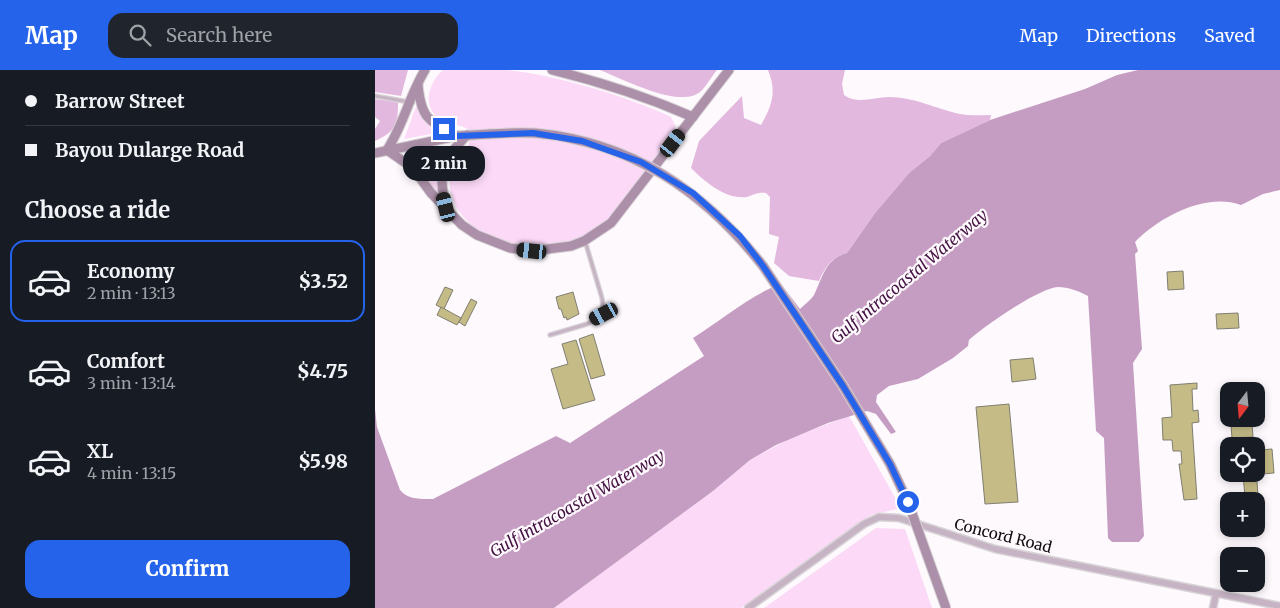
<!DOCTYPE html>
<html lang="en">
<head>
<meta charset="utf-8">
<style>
  :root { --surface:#171b24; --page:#20242c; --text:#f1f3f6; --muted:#9ea1a6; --line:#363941; --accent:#2563eb }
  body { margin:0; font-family:Merriweather,serif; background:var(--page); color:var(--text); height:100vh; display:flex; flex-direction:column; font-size:19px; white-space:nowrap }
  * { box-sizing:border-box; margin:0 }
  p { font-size:16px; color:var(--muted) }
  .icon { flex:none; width:28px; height:28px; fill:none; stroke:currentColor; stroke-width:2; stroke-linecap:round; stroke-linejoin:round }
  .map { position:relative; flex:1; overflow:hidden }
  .drawer { display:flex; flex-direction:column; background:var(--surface); width:375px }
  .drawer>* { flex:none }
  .top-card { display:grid; align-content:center; height:110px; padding:0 25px; background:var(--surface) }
  .needle { width:32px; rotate:196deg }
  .buttons { position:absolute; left:845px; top:312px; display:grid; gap:10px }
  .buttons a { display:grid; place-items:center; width:45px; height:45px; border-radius:10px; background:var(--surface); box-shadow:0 2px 8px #0003; font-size:25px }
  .end { position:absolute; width:22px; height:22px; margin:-11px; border:6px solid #2563eb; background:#fff; box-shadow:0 0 0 2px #fff }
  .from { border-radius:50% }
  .bubble { position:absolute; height:35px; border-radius:15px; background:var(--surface); box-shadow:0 2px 8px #0003; font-size:16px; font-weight:800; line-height:35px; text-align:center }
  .car { position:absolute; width:15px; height:30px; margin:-15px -8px; border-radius:6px; box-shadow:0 0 4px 1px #0007; background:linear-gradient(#222 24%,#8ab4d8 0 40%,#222 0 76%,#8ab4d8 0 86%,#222 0) }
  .top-card b { display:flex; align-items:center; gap:18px; height:48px; font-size:19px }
  .top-card b+b { border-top:1px solid var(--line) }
  .top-card i { width:12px; height:12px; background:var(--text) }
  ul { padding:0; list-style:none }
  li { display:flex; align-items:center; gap:15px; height:82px; margin:0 10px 8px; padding:0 15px; border:2px solid transparent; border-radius:15px }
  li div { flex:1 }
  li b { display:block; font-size:19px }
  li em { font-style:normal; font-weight:800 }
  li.current { border-color:var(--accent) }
  li>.icon { width:45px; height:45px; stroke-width:1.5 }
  h2 { padding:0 25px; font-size:22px; line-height:60px }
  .cta { display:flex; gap:10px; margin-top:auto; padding:10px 25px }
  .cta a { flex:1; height:58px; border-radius:15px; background:var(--accent); color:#fff; font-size:20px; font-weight:800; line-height:58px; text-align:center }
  header { display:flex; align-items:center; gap:30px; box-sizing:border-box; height:70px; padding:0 25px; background:var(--accent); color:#fff }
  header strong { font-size:24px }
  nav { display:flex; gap:28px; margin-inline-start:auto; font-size:18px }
  .search { width:350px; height:45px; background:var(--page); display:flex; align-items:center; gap:12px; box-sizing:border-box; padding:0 18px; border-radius:15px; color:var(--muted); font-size:19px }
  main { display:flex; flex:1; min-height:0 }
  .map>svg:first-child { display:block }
  .green { fill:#fbd9f7 }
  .forest { fill:#e2b8de }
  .water { fill:#c69dc2 }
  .building { fill:#c5bb87; stroke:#807e70 }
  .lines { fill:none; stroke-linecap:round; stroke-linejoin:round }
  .lane-casing { stroke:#d8d3d7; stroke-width:5.5 }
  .street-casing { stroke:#d8d3d7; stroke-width:9 }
  .secondary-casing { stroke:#d8d3d7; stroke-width:11 }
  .lane { stroke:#c6b3c4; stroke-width:3 }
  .street { stroke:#c6b3c4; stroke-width:6 }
  .secondary { stroke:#ac90a9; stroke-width:9 }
  .secondary-bridge-casing { stroke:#d8d3d7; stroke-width:11; stroke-linecap:butt }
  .secondary-bridge { stroke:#ac90a9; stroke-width:9 }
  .route { stroke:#2563eb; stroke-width:6 }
  .labels { text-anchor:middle; stroke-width:4.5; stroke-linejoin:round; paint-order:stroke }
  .street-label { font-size:15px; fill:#120e11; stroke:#fef9fd }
  .water-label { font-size:16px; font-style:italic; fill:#441242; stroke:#fef9fd }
</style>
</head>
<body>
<header>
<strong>Map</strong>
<div class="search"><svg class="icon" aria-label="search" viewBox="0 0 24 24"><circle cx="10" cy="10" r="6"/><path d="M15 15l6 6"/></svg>Search here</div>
<nav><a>Map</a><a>Directions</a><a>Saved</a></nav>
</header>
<main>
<section class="drawer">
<div class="top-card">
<b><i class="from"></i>Barrow Street</b>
<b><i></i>Bayou Dularge Road</b>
</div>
<h2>Choose a ride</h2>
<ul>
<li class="current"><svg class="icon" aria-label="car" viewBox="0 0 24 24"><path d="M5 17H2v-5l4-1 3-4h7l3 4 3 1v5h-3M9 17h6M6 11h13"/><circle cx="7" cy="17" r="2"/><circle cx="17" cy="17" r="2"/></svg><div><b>Economy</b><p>2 min · 13:13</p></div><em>$3.52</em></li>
<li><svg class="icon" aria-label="car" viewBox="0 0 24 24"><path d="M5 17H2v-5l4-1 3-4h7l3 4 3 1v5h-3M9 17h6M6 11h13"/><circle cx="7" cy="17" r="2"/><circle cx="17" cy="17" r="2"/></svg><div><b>Comfort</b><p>3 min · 13:14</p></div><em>$4.75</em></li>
<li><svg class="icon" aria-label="car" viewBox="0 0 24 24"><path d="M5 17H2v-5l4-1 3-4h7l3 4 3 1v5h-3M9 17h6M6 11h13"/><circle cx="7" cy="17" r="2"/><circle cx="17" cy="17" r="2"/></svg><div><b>XL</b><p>4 min · 13:15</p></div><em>$5.98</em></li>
</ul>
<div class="cta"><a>Confirm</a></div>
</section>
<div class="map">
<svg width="905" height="538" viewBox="0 0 905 538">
  <rect width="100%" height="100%" fill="#fef9fd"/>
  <g class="green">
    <path d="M68,0C88,0 109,0 129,0C177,4 252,26 296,47L300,55V65C280,90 241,149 216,163C181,184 121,181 91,150C72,130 64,90 94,75L93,59C85,54 75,56 67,51C46,38 53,13 68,0Z"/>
    <path d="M42,34L50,52L61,63L29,69Z"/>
    <path d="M76,77L64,122H62L32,85Z"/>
    <path d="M474,346L526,438L496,445L366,538H179L338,421L375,390L416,368Z"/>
    <path d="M501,458L530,459L557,538H389Z"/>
  </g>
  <g class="forest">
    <path d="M0,0H33L26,26L0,22Z"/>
    <path d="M225,0H342C336,7 331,17 325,22C304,39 248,9 225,0Z"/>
    <path d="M393,0H470L467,14L469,25C483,35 499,27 514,27C540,27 561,39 585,44C595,46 606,45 616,45L615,50L566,73L555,86L534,103L500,143L472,183C457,187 450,197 444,211L414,206L399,193L404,167L394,164L395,127L391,123C382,122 379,125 372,127C351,130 329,111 316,98L324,71L367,26L369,48L386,55C397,35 402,22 393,0Z"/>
    <path d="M0,29L23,32C23,55 21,61 0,71V59L5,51L0,47Z"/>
  </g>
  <path class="water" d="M763,0H905V120L888,124L866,135C831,122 784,147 760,172L763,181L760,184L767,279L758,293L769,466L764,472H737L733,468L729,368L721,361L713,226C704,221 693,217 683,217C664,218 609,256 594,270L593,276L578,288L543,309L514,316L502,325L501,332L521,362L516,364L501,344L492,341L453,353L401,375L375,390L338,421L179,538H0V339L2,357L25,420C33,430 47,429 58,429L181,366L195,373L329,286L318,268C347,250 375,225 406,214L425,239C430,234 436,230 439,225C448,207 450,189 472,183L500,143L534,103L555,86L566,73L615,50L710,19L742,5Z"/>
  <g class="building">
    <path d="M808,201L809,219L793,220L792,202Z"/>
    <path d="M70,217L78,220L69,239L61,235Z"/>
    <path d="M198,222L204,244L192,250L191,247L189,248L186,239H184L181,227Z"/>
    <path d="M96,229L102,232L90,256L84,252Z"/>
    <path d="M66,237L86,248L82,255L62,245Z"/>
    <path d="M863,243L864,258L842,259L841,244Z"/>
    <path d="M218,264L230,305L216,309L204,269Z"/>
    <path d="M201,270L220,330L188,339L176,299L193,294L187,274Z"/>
    <path d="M658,288L661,309L637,312L635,290Z"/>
    <path d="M822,313V319H817L818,341L823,340L824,352L817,353L822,429L809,430L804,394H807L806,381H798L797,370H788L787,348L797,347L795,315Z"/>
    <path d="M634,334L643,432L610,434L601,337Z"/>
    <path d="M877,353L878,367L857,368L856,355Z"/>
    <path d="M897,379L899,403L887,404L885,380Z"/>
    <path d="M881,397L883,426L870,427L868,404H881Z"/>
  </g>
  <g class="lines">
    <g class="lane-casing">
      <g id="lane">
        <path d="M0,26L34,32"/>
        <path d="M175,265L212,254L229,245L227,228L210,171"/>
      </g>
    </g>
    <g class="street-casing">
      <g id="street">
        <path d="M373,538L489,454L504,447L524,448L620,479L905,536"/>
        <path d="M838,538L841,524"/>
      </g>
    </g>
    <g class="secondary-casing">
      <g id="secondary">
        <path d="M50,0C34,26 29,54 12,80L38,98L56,123L87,155L102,165L135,178L157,181L196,176L209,171L236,153L354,0"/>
        <path d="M177,0C226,12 272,27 318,47"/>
        <path d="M43,15C46,48 53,51 82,66"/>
        <path d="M0,83L82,66L114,64"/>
        <path d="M71,137C62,101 67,91 92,65"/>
        <path d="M388,196L468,316"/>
      </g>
    </g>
    <use href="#lane" class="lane"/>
    <use href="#street" class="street"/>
    <use href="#secondary" class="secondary"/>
    <g class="secondary-bridge-casing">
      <g id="secondary-bridge">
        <path d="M114,64C129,63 145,62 160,63C257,72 329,121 388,196"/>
        <path d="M468,316L515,394L533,432L571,538"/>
      </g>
    </g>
    <use href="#secondary-bridge" class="secondary-bridge"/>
  </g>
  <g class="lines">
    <path class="route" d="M69,59L82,66L158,63L207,71L266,92L318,123L365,166L388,196L468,316L515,394L533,432"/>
  </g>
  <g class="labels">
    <g class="street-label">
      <text transform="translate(628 466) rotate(14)" y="5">Concord Road</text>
    </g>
    <g class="water-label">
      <text transform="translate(534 206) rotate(-40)" y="6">Gulf Intracoastal Waterway</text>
      <text transform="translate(202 433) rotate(-30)" y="6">Gulf Intracoastal Waterway</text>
    </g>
  </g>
</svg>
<div class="buttons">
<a><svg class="needle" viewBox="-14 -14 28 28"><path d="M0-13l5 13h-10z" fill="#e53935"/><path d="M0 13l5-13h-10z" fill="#9ea1a6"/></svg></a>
<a><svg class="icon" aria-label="locate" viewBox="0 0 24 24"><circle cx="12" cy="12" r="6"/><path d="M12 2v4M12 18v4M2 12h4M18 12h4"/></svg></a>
<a>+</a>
<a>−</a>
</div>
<i class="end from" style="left:533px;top:432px"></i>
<i class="end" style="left:69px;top:59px"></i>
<div class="bubble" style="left:28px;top:76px;width:82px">2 min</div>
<i class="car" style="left:298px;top:73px;rotate:37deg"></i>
<i class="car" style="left:71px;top:137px;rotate:346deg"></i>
<i class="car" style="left:157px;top:181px;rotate:276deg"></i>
<i class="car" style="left:229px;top:244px;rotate:242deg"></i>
</div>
</main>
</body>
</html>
